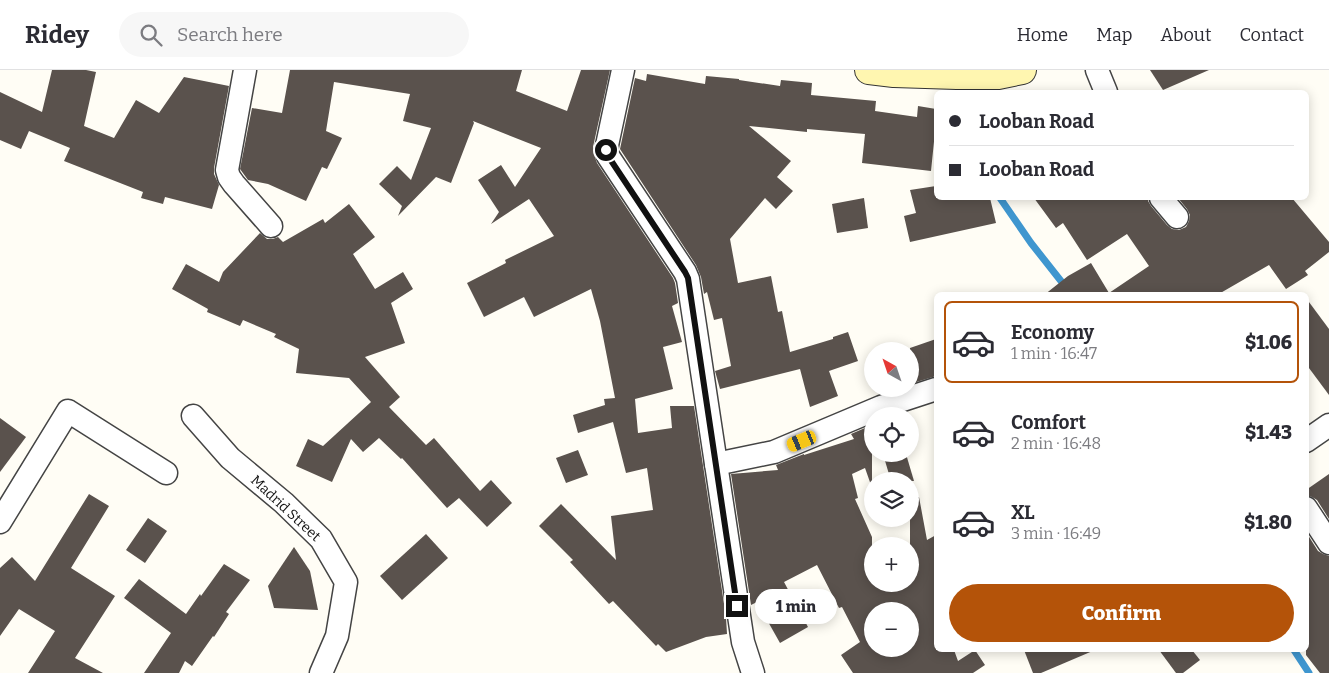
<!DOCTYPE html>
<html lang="en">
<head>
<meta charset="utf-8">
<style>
  :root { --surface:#fff; --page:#f7f7f7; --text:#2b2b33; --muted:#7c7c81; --line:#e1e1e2; --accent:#b45309 }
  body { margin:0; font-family:Bitter,serif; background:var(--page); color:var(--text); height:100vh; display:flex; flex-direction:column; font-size:19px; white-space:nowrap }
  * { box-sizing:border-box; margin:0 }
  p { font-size:16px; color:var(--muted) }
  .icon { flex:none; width:28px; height:28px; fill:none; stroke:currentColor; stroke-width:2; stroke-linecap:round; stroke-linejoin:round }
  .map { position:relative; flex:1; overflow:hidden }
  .drawer { position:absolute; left:934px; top:222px; width:375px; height:360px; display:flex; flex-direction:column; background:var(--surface); border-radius:8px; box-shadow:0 2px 12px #0003 }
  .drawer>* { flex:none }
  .top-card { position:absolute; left:934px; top:20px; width:375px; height:110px; border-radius:8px; box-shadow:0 2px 12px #0003; display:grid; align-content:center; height:110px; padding:0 15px; background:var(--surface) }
  .needle { width:32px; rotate:320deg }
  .buttons { position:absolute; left:864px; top:272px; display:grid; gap:10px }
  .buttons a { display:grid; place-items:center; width:55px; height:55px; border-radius:50%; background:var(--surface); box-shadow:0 2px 12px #0003; font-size:25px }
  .end { position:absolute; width:22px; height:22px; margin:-11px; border:6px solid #111; background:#fff; box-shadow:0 0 0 2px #fff }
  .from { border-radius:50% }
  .bubble { position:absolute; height:35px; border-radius:18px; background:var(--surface); box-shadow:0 2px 12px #0003; font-size:16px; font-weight:800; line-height:35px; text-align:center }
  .car { position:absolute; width:15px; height:30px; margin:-15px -8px; border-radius:6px; box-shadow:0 0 4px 1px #0007; background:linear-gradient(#f5c518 24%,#345 0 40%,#f5c518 0 76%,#345 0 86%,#f5c518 0) }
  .top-card b { display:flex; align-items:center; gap:18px; height:48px; font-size:19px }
  .top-card b+b { border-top:1px solid var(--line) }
  .top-card i { width:12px; height:12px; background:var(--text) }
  ul { padding:9px 0 0; list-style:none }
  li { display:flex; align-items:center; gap:15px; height:82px; margin:0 10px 8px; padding:0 5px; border:2px solid transparent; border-radius:8px }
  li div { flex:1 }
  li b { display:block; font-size:19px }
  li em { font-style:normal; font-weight:800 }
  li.selected { border-color:var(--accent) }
  li>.icon { width:45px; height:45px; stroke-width:1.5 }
  .action { display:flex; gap:10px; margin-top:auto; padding:10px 15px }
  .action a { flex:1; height:58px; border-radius:30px; background:var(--accent); color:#fff; font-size:20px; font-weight:800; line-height:58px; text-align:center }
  header { display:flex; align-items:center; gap:30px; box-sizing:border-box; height:70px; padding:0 25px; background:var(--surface); border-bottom:1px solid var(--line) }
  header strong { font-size:24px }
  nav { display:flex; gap:28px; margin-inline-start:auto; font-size:18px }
  .search { width:350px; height:45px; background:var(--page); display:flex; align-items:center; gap:12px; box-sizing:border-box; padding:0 18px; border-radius:28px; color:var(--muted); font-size:19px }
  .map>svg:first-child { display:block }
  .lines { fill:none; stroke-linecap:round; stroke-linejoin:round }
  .stream { stroke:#3f96cf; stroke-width:7 }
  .building { fill:#5a524d; fill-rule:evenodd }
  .street-casing { stroke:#444; stroke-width:25 }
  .secondary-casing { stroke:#333; stroke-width:30 }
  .street { stroke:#fff; stroke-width:22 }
  .secondary { stroke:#fff6b0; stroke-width:28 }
  .route { stroke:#111; stroke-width:6 }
  .labels { text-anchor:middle; stroke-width:5; stroke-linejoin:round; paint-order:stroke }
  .street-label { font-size:14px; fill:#111; stroke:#fff }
</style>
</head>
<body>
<header>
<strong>Ridey</strong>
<div class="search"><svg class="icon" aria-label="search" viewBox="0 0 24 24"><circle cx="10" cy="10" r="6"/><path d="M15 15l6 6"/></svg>Search here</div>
<nav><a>Home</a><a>Map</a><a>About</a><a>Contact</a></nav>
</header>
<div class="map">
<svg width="1329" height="603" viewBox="0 0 1329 603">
  <rect width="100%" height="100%" fill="#fffdf5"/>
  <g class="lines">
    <g class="stream">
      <path d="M1000,128L1031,173L1072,225"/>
      <path d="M1294,580L1309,603"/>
    </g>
  </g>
  <g class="building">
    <path d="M52,0H86L96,2L84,56L114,68L136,30L159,43L184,7L229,16L214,98V104L219,115L212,139L165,127L163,134L141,128L143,122L64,91L70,78L29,61L21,79L0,70V22L42,42Z"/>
    <path d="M290,0H522L516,21L567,41L581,0H610L593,77L594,84L597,93L673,208L675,213L678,233L672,236L682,272L663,277L673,319L635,329L638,363L672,358L670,336H694L726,547L727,564L706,567L666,582L658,574L656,576L613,531L609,534L570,492L573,490L539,456L561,434L616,490L611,446L653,440L647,398L626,403L613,352L578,363L573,345L605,335L604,329L615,328L600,251L591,219L534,247L524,227L484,247L467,213L506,193L505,190L554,166L529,129L491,154L499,142L478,110L501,95L515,117L541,78L473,51L474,53L451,113L436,107L398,146L402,136L379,114L397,96L411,110L431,58L403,51L410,24L334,12L326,61L342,68L327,99L322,97L306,131L268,114L248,110L240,99L252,38L282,43Z"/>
    <path d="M1150,0H1209L1163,20Z"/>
    <path d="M647,4L705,14L706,6L739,9V10L780,16L781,10L812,13L811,25L876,31L875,41L917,47L918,36L936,39V52L931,101L862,93L865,64L807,59V62L749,56L791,91L777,107L793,121L776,139L765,128L730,169L738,213L771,206L778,242L782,241L790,282L833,269V267L848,262L858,291L829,301L838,326L810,337L800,299L720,319L715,301L731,296L722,248L714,250L707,222L704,224L701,207L696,195L620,79L635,8L646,11Z"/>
    <path d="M936,116V128H990L996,153L910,172L904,146L916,143L910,120Z"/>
    <path d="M864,128L868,158L837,163L832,134Z"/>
    <path d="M1034,128H1148V131L1151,136L1167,155L1172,159L1179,160L1186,157L1189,151L1190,145L1187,139L1178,128H1292L1329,172V182L1305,201L1308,205L1286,219L1269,195L1217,225H1044L1068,206L1091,193L1109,223L1149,196L1127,164L1087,190L1063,153L1056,158Z"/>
    <path d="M349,134L375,167L353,184L375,219L403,202L413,219L391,233L405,273L365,287L400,327L389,337L426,375L434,368L480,421L491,410L512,433L487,457L459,428L447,438L402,388L401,389L379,368L363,382L351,369L332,412L296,396L308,369L323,376L371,332L349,308L296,303L299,279L274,267L276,264L243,250L240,256L207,242L208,239L172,219L186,194L219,212L223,202L260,163L267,169H273L278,167L283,172L323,149L325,153Z"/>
    <path d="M1306,228L1329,259V325L1306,294Z"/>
    <path d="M936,269V306L910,314V278Z"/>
    <path d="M0,348L26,367L0,402Z"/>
    <path d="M872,355V414L871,415L865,398L852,404L858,428L855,429L872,467V514H910V428L919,427L927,470L936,465V580H954L958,591L975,580L985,595L973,603H853L841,585L860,572L842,537L839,538L817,495L784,512L808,557L780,573L757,532L751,535L731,404L778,400L776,395L804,384V385L854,369L851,364ZM872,541H910V579H872Z"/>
    <path d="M578,380L588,405L566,413L556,388Z"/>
    <path d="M883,384H906L914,411H891Z"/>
    <path d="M1329,404V449L1317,430L1312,427L1306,425V420Z"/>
    <path d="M89,424L109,436L71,498L115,526L75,588L103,603H28L55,561L19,539L0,566V498L12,487L35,511Z"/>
    <path d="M148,448L167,461L145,493L126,480Z"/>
    <path d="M1306,462L1318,481L1323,484L1329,486V603H1320L1306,585Z"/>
    <path d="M426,464L448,488L402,530L380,506Z"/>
    <path d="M294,477L310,501L318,540L274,538L268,516Z"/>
    <path d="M224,494L250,510L226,542L229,544L214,567L213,566L192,596L185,591L179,603H144L171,563L124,528L139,509L186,544L200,524L201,526Z"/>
    <path d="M1024,580H1095L1041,603H1033Z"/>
    <path d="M1159,580H1192L1200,590L1183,603H1176Z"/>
  </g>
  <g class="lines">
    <g class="street-casing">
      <g id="street">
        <path d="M245,0L227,100L229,107L234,114L271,156"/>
        <path d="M623,0L606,80L608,86L685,202L688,209L743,572L753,603"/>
        <path d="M1097,0L1106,22"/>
        <path d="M1161,128L1177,147"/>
        <path d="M193,346L230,388L284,433L321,469L346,512L337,566L321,603"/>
        <path d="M1306,371L1329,355"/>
        <path d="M716,394L774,382L881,337L936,319"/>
        <path d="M1306,438L1329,473"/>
        <path d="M0,452L68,341L166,403"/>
      </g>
    </g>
    <g class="secondary-casing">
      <path id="secondary" d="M869,0L894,3L957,5H998L1022,0"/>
    </g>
    <use href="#street" class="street"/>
    <use href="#secondary" class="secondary"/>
  </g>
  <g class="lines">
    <path class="route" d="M606,80L608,86L685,202L688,208L737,536"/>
  </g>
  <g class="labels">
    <g class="street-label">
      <text transform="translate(286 438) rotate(43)" y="5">Madrid Street</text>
    </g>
  </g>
</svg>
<div class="buttons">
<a><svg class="needle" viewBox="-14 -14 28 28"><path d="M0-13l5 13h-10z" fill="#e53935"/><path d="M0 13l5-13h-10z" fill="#7c7c81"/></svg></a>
<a><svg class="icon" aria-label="locate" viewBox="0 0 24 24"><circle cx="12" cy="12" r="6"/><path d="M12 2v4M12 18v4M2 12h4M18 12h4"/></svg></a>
<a><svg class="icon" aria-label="layers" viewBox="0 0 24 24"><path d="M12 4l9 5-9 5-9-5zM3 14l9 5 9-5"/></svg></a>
<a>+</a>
<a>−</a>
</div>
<i class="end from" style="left:606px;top:80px"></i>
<i class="end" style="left:737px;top:536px"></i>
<div class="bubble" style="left:755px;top:519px;width:82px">1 min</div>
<i class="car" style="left:802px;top:371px;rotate:248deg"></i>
<div class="top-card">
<b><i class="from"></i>Looban Road</b>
<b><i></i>Looban Road</b>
</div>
<section class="drawer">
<ul>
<li class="selected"><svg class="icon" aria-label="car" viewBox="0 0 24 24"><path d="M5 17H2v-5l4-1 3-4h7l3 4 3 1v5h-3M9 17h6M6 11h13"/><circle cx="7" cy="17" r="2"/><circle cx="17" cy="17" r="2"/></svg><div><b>Economy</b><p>1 min · 16:47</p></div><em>$1.06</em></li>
<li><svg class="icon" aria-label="car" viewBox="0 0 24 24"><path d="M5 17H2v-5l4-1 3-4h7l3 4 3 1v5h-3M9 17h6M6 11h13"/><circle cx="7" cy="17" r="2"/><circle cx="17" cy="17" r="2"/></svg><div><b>Comfort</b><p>2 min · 16:48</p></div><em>$1.43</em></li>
<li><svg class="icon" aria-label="car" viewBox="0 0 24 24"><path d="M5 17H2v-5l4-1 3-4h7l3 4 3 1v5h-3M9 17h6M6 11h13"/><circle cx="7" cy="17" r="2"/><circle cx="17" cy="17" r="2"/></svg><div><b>XL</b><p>3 min · 16:49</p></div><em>$1.80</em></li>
</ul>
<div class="action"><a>Confirm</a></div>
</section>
</div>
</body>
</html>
